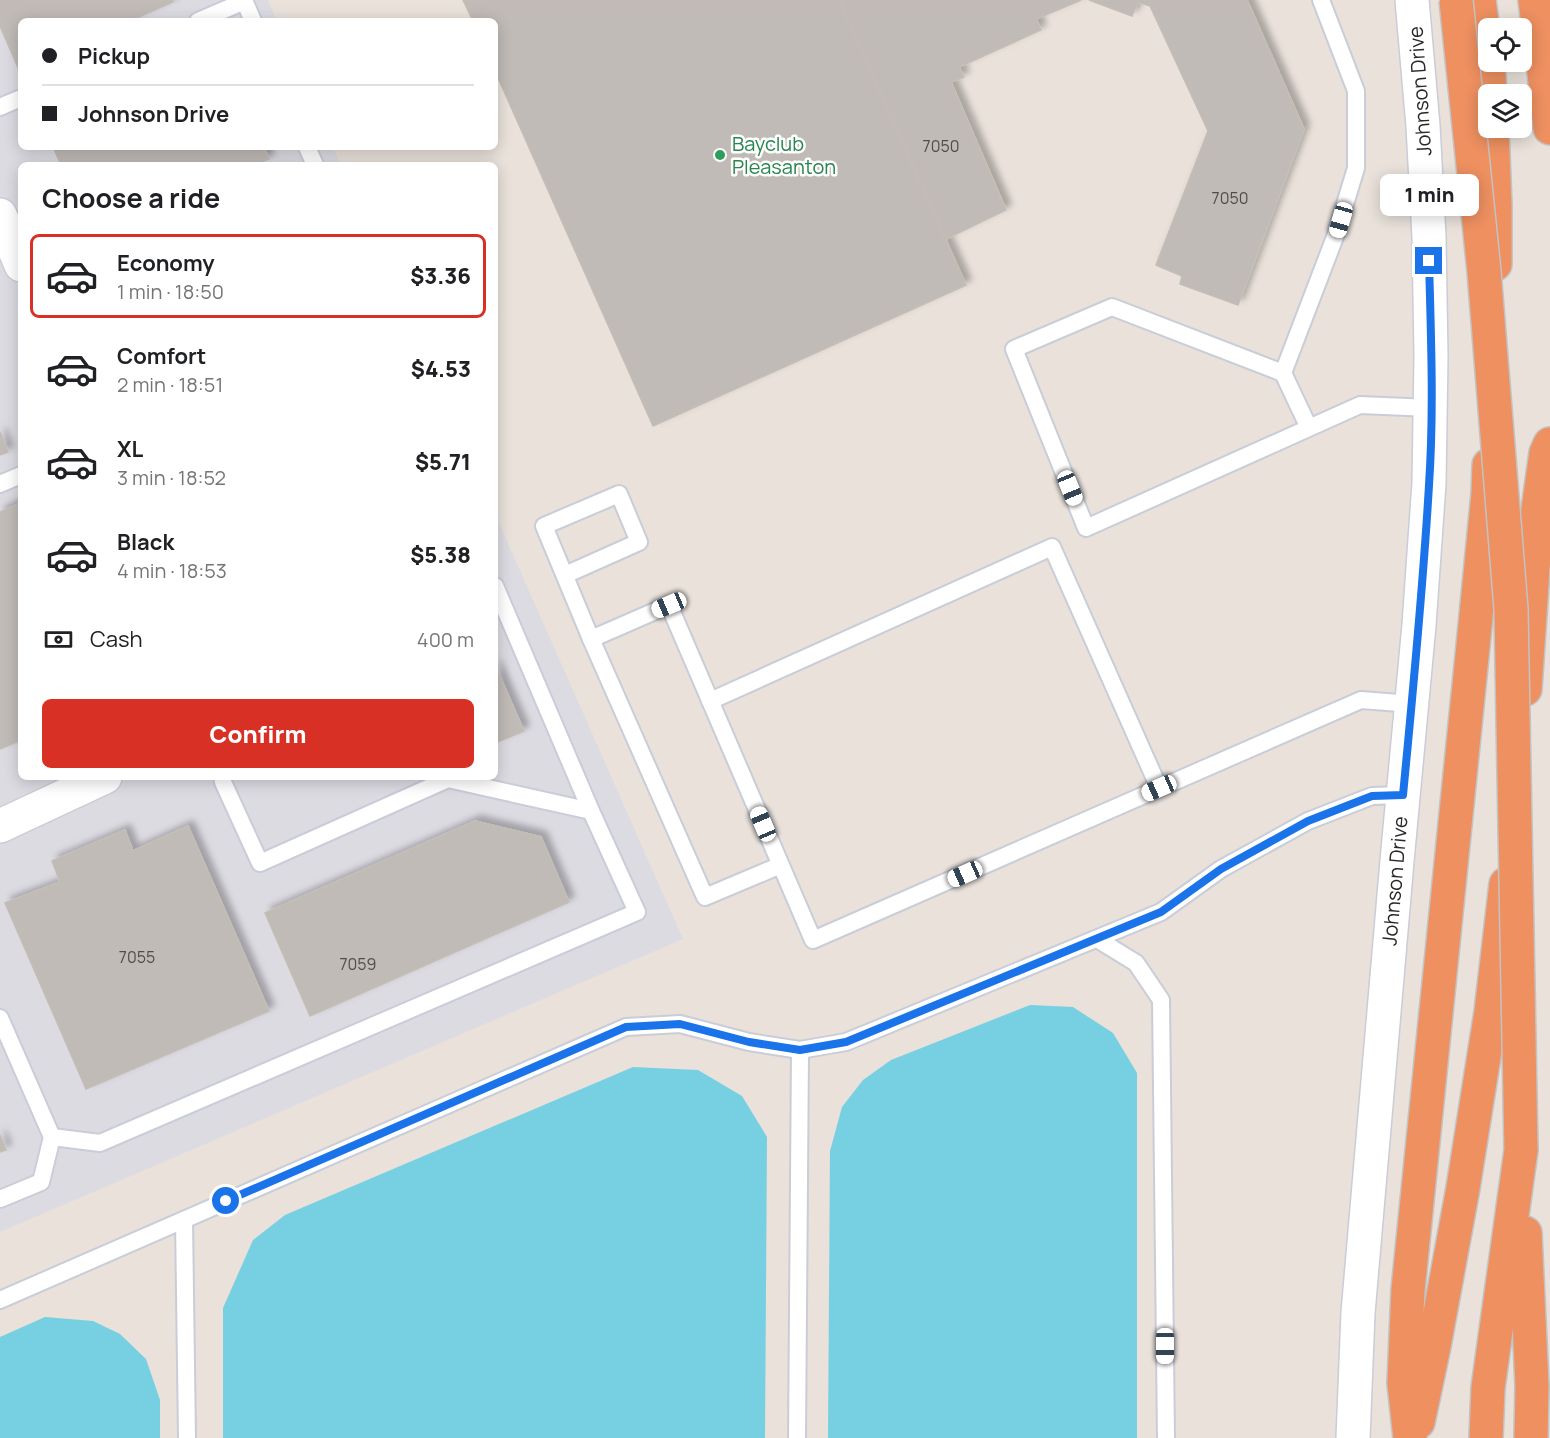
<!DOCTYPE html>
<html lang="en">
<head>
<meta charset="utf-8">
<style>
  :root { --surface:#fff; --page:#f2f2f2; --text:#202124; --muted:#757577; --line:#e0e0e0; --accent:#d93025 }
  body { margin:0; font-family:Manrope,sans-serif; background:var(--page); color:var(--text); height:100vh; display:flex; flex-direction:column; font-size:22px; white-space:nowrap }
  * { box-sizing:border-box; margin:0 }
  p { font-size:20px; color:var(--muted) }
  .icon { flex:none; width:33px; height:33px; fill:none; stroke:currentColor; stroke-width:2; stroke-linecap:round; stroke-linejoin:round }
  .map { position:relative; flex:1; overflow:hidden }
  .drawer { position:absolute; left:18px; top:162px; width:480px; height:618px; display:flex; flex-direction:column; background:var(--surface); border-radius:9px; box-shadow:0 3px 15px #0003 }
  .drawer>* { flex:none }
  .top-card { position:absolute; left:18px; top:18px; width:480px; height:132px; border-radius:9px; box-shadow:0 3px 15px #0003; display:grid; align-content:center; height:132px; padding:0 24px; background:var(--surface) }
  .controls { position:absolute; left:1478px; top:18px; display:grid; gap:12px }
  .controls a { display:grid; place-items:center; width:54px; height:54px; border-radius:9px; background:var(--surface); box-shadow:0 3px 15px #0003; font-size:30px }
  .end { position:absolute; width:27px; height:27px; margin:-14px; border:8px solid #1a73e8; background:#fff; box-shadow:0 0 0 3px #fff }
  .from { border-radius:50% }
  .bubble { position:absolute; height:42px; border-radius:9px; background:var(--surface); box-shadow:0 3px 15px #0003; font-size:20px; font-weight:800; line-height:42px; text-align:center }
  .car { position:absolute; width:18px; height:36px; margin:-18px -9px; border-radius:8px; box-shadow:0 0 4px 2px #0007; background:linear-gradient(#fff 24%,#345 0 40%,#fff 0 76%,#345 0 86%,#fff 0) }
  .top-card b { display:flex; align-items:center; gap:21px; height:57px; font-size:22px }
  .top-card b+b { border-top:2px solid var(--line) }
  .top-card i { width:15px; height:15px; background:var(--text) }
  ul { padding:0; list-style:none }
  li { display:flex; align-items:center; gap:18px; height:84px; margin:0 12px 9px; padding:0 12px; border:3px solid transparent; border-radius:9px }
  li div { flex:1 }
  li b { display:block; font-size:22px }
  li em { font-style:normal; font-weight:800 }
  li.current { border-color:var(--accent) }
  li>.icon { width:54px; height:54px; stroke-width:1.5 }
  h2 { padding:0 24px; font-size:27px; line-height:72px }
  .pay { display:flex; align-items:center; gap:15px; height:66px; padding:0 24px; font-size:22px }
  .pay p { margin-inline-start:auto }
  .cta { display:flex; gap:12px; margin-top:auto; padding:12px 24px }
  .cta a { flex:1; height:69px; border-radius:9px; background:var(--accent); color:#fff; font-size:24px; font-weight:800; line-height:69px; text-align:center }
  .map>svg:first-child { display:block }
  .industrial { fill:#dcdbe2 }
  .water { fill:#77d0e2 }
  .building { fill:#c1bbb7; stroke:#c4bdb5; stroke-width:1.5; filter:url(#shadow) }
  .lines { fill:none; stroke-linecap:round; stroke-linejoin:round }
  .lane-casing { stroke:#c9cdd8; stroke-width:20 }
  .street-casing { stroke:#c9cdd8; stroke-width:36 }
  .secondary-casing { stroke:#c9cdd8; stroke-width:36 }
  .highway-casing { stroke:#c3c3c3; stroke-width:36 }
  .lane { stroke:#fff; stroke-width:16 }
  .street { stroke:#fff; stroke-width:33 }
  .secondary { stroke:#fff; stroke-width:33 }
  .highway { stroke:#ee9060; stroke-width:33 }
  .highway-bridge-casing { stroke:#c3c3c3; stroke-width:36; stroke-linecap:butt }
  .highway-bridge { stroke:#ee9060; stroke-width:33 }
  .route { stroke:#1a73e8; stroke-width:8 }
  .leisure-dot { fill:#2e9e5b; stroke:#fff; stroke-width:2 }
  .labels { text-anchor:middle; stroke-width:5; stroke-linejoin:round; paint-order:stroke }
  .number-label { font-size:16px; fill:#4e4d4c }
  .street-label { font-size:20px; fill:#282828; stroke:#fff }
  .leisure-label { font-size:20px; fill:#27864d; stroke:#fff; text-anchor:start }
</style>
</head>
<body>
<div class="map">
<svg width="1550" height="1438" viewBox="0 0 1550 1438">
  <defs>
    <filter id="shadow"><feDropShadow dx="5.5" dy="-5.5" stdDeviation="3" flood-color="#0004"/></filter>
  </defs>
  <rect width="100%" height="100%" fill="#e9e1da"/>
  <path class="industrial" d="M0,0H268L277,21H21V147H333L341,165H21V777H495V514L683,939L0,1232Z"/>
  <g class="water">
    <path d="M1030,1005L1073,1007L1113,1033L1137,1073V1438H828L830,1151L842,1107L863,1080L891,1060Z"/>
    <path d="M633,1067L698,1070L742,1096L767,1137L765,1438H223V1308L253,1240L285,1215Z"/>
    <path d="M45,1317L93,1321L120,1334L146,1359L160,1400V1438H0V1337Z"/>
  </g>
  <g class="building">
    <path d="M0,0H172L173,2L130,21H21V69L19,70L0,26Z"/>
    <path d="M463,0H839L966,285L653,426L495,71V21H473Z"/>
    <path d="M839,0H1081L1036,19L1041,30L959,67L964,77L951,82L1006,210L946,239Z"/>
    <path d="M1089,0H1247L1304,129L1238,305L1180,284L1182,276L1156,265L1208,131L1150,6L1138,2L1132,16Z"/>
    <path d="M53,147H264L269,159L253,165H61Z"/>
    <path d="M0,432L8,452L0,455Z"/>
    <path d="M21,503V740L0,749V512Z"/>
    <path d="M495,665L524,731L495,743Z"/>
    <path d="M475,821L541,837L569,902L310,1016L265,913Z"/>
    <path d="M188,826L269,1011L86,1089L5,903L60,882L52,861L125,830L133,851Z"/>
    <path d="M0,1135L6,1150L0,1152Z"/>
  </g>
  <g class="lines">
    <g class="lane-casing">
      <g id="lane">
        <path d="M244,0L253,21"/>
        <path d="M198,21L245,1"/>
        <path d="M0,107L21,98"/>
        <path d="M307,147L315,165"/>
        <path d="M1283,373L1335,237L1356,168V91L1321,0"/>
        <path d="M1309,428L1283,373L1112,307L1014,349L1086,528L1360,405L1431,408"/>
        <path d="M0,484L21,475"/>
        <path d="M565,575L639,542L619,494L544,526L591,639"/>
        <path d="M495,586L591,811"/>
        <path d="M710,701L1052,547L1159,788"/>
        <path d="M222,777L223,782L260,863L448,779"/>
        <path d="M781,865L705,897L591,639L669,605L813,940L1361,700L1412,704"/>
        <path d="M1097,939L1136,963L1161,1000L1166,1438"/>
        <path d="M0,1018L52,1137L41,1182L0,1199"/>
        <path d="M52,1137L100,1143L637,912L591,811L439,777"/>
        <path d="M184,1220L187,1438"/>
        <path d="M0,1300L626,1027L680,1024L749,1042L800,1050L846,1042L1161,912L1221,869L1308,821L1372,796L1403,795"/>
        <path d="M797,1438L800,1050"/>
      </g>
    </g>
    <g class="street-casing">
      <g id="street">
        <path d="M0,215L21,265"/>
        <path d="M0,826L105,777"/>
      </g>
    </g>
    <g class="secondary-casing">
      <path id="secondary" d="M1353,1438L1358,1313L1397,861L1419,625L1429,483L1431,356L1429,237L1423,126L1412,0"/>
    </g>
    <g class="highway-casing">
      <g id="highway">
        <path d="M1479,0L1489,76L1490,94"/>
        <path d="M1535,0L1543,63L1550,128"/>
        <path d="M1492,128L1495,206V264"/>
        <path d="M1525,689L1536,524L1546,453L1550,444"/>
        <path d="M1525,1233L1532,1386L1531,1438"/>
        <path d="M1418,1422L1434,1346L1463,1188L1491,1012L1506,884"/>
        <path d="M1410,1438L1404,1383L1408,1290L1473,646L1488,494L1489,465"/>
        <path d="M1486,1438L1488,1388L1521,1150"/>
      </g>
    </g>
    <use href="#lane" class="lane"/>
    <use href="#street" class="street"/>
    <use href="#secondary" class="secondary"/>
    <use href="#highway" class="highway"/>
    <g class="highway-bridge-casing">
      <path id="highway-bridge" d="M1456,0L1484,271L1511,609L1521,1150"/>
    </g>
    <use href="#highway-bridge" class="highway-bridge"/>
  </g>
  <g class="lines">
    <path class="route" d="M226,1201L626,1027L680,1024L749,1042L800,1050L846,1042L1161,912L1221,869L1308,821L1372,796L1403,795C1413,692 1423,589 1429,485C1434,411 1431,336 1429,261"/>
  </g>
  <circle class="leisure-dot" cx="720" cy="155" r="6"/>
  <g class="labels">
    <g class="number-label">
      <text x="941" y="152">7050</text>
      <text x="1230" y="204">7050</text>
      <text x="137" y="963">7055</text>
      <text x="358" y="970">7059</text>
    </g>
    <g class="street-label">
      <text transform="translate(1420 91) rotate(-94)" y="7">Johnson Drive</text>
      <text transform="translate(1395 881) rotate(-85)" y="7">Johnson Drive</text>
    </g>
    <g class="leisure-label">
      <text x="732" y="151">Bayclub<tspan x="732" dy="23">Pleasanton</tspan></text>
    </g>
  </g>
</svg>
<div class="controls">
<a><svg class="icon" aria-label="locate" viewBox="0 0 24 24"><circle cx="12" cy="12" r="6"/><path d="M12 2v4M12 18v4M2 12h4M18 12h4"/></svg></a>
<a><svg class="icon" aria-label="layers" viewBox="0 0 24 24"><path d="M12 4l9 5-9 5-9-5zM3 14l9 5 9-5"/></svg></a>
</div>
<i class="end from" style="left:226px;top:1201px"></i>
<i class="end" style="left:1429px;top:261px"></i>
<div class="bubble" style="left:1380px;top:174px;width:99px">1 min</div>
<i class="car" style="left:1341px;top:220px;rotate:196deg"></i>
<i class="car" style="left:1070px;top:488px;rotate:158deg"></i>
<i class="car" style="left:669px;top:605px;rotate:247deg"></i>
<i class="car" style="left:1159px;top:788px;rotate:246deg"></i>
<i class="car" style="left:763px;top:824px;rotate:337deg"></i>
<i class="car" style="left:965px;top:874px;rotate:246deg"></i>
<i class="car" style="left:1165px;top:1346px;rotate:180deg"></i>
<div class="top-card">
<b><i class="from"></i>Pickup</b>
<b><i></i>Johnson Drive</b>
</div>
<section class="drawer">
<h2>Choose a ride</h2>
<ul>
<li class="current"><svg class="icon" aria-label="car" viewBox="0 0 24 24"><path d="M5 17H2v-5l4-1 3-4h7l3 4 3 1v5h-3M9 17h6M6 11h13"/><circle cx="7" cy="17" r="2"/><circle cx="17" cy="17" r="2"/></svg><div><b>Economy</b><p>1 min · 18:50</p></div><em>$3.36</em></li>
<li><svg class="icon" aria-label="car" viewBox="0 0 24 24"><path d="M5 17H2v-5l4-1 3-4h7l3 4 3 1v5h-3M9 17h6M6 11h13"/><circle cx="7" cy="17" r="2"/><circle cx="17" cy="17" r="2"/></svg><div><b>Comfort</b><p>2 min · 18:51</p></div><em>$4.53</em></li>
<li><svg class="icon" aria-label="car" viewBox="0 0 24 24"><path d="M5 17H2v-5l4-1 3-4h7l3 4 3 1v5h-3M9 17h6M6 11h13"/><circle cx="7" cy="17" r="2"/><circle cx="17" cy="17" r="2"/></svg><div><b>XL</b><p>3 min · 18:52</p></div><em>$5.71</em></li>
<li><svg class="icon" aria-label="car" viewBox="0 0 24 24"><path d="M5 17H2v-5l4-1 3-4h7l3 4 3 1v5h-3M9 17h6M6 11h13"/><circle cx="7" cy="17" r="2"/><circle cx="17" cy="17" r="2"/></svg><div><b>Black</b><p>4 min · 18:53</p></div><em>$5.38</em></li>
</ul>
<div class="pay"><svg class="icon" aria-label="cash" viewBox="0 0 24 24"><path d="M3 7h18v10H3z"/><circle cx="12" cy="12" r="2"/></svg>Cash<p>400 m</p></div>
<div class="cta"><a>Confirm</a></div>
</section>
</div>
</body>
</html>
